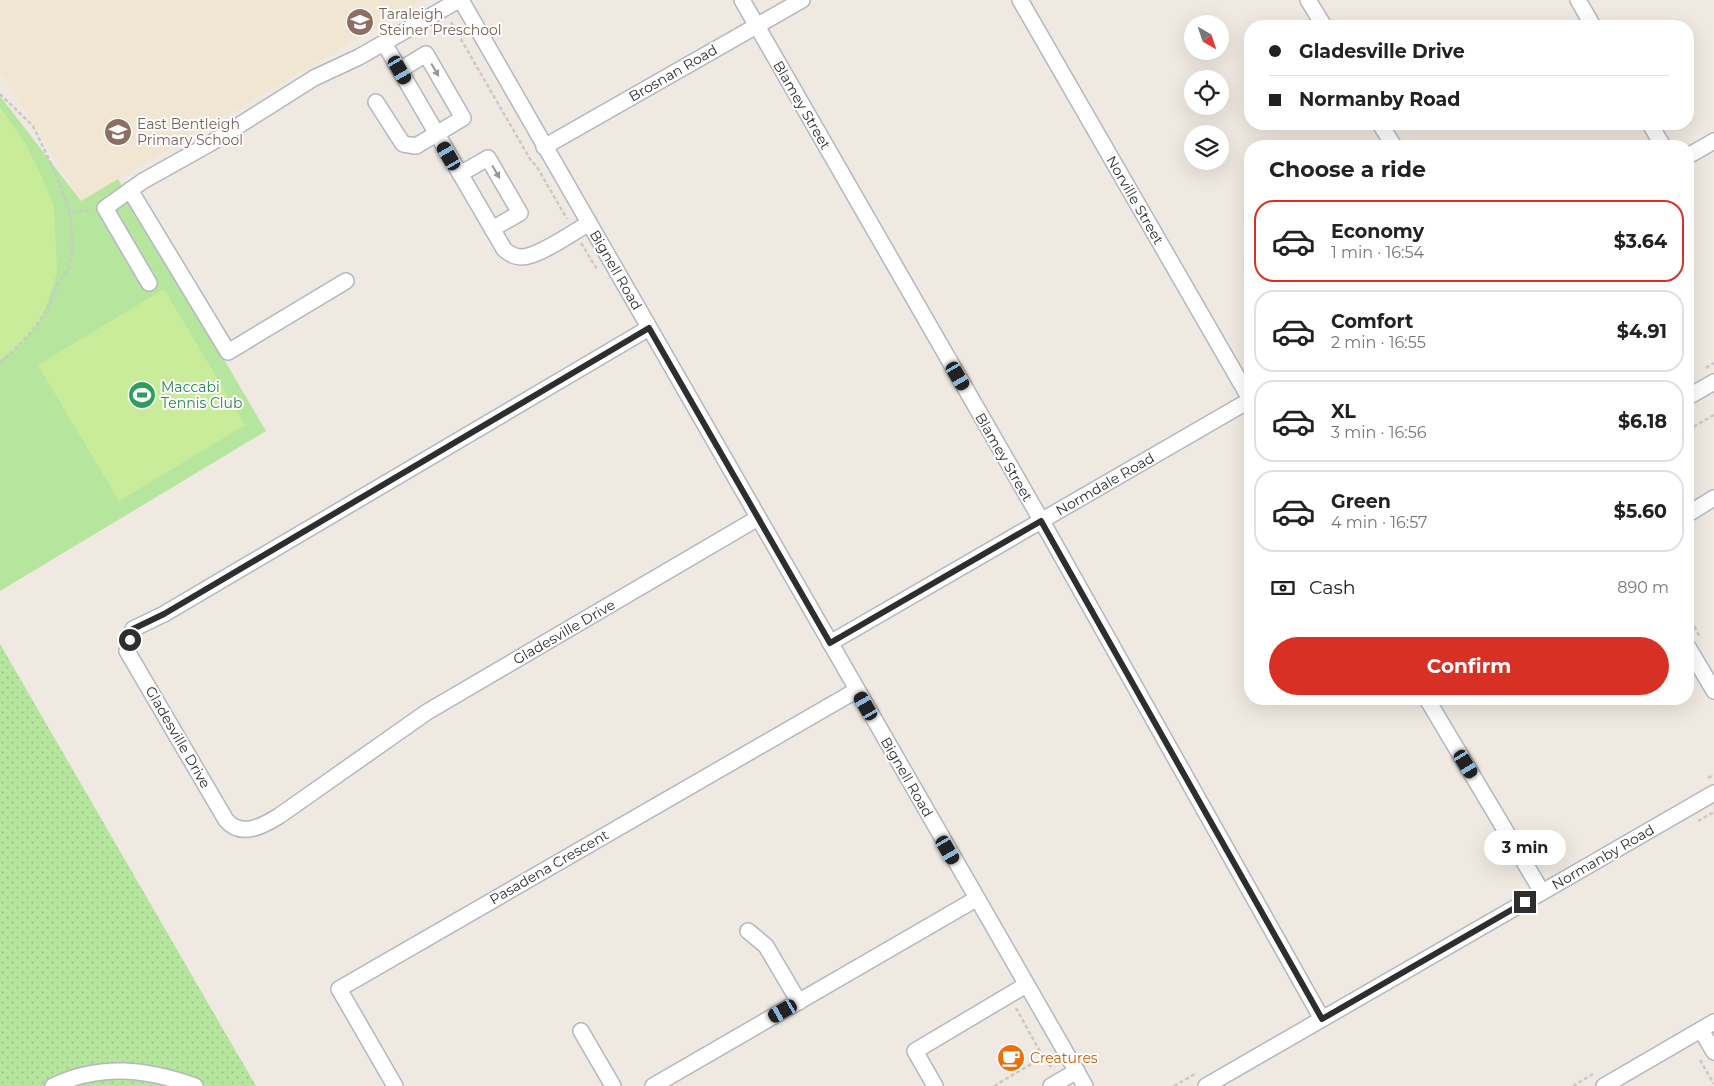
<!DOCTYPE html>
<html lang="en">
<head>
<meta charset="utf-8">
<style>
  :root { --surface:#fff; --page:#f6f6f6; --text:#222; --muted:#767676; --line:#e0e0e0; --accent:#d93025 }
  body { margin:0; font-family:Montserrat,sans-serif; background:var(--page); color:var(--text); height:100vh; display:flex; flex-direction:column; font-size:19px; white-space:nowrap }
  * { box-sizing:border-box; margin:0 }
  p { font-size:16px; color:var(--muted) }
  .icon { flex:none; width:28px; height:28px; fill:none; stroke:currentColor; stroke-width:2; stroke-linecap:round; stroke-linejoin:round }
  .map { position:relative; flex:1; overflow:hidden }
  .details { position:absolute; left:1244px; top:140px; width:450px; height:565px; display:flex; flex-direction:column; background:var(--surface); border-radius:20px; box-shadow:0 5px 20px #0002 }
  .details>* { flex:none }
  .banner { position:absolute; left:1244px; top:20px; width:450px; height:110px; border-radius:20px; box-shadow:0 5px 20px #0002; display:grid; align-content:center; height:110px; padding:0 25px; background:var(--surface) }
  .needle { width:32px; rotate:141deg }
  .fabs { position:absolute; left:1184px; top:15px; display:grid; gap:10px }
  .fabs a { display:grid; place-items:center; width:45px; height:45px; border-radius:50%; background:var(--surface); box-shadow:0 5px 20px #0002; font-size:25px }
  .end { position:absolute; width:22px; height:22px; margin:-11px; border:6px solid #2e2e2e; background:#fff; box-shadow:0 0 0 2px #fff }
  .from { border-radius:50% }
  .bubble { position:absolute; height:35px; border-radius:18px; background:var(--surface); box-shadow:0 5px 20px #0002; font-size:16px; font-weight:700; line-height:35px; text-align:center }
  .car { position:absolute; width:15px; height:30px; margin:-15px -8px; border-radius:6px; box-shadow:0 0 4px 1px #0007; background:linear-gradient(#222 24%,#8ab4d8 0 40%,#222 0 76%,#8ab4d8 0 86%,#222 0) }
  .banner b { display:flex; align-items:center; gap:18px; height:48px; font-size:19px }
  .banner b+b { border-top:1px solid var(--line) }
  .banner i { width:12px; height:12px; background:var(--text) }
  ul { padding:0; list-style:none }
  li { display:flex; align-items:center; gap:15px; height:82px; margin:0 10px 8px; padding:0 15px; border:2px solid var(--line); border-radius:20px }
  li div { flex:1 }
  li b { display:block; font-size:19px }
  li em { font-style:normal; font-weight:700 }
  li.on { border-color:var(--accent) }
  li>.icon { width:45px; height:45px; stroke-width:1.5 }
  h2 { padding:0 25px; font-size:22px; line-height:60px }
  .pay { display:flex; align-items:center; gap:12px; height:55px; padding:0 25px; font-size:19px }
  .pay p { margin-inline-start:auto }
  .button { display:flex; gap:10px; margin-top:auto; padding:10px 25px }
  .button a { flex:1; height:58px; border-radius:30px; background:var(--accent); color:#fff; font-size:20px; font-weight:700; line-height:58px; text-align:center }
  .map>svg:first-child { display:block }
  .education { fill:#f0e6d1 }
  .grass { fill:url(#grass-dots) }
  .park { fill:#b6e59e }
  .pitch { fill:#c9ec9a }
  .lines { fill:none; stroke-linecap:round; stroke-linejoin:round }
  .minor-casing { stroke:#b4b7c1; stroke-width:18 }
  .path { stroke:#c9c9c9; stroke-width:2.5; stroke-dasharray:4 2.5; stroke-linecap:butt }
  .minor { stroke:#fff; stroke-width:15 }
  .oneway { fill:#969696 }
  .route { stroke:#2e2e2e; stroke-width:6 }
  .labels { text-anchor:middle; stroke-width:4; stroke-linejoin:round; paint-order:stroke }
  .education-label { font-size:14px; fill:#785e54; stroke:#fff; text-anchor:start }
  .street-label { font-size:14px; fill:#2e2e2e; stroke:#fff }
  .leisure-label { font-size:14px; fill:#27864d; stroke:#fff; text-anchor:start }
  .food-label { font-size:14px; fill:#c56008; stroke:#fff; text-anchor:start }
</style>
</head>
<body>
<div class="map">
<svg width="1714" height="1086" viewBox="0 0 1714 1086">
  <defs>
    <pattern id="grass-dots" width="8" height="8" patternUnits="userSpaceOnUse" patternTransform="scale(1.25)"><rect width="8" height="8" fill="#b6e59e"/><path d="M2 2h.1M6 6h.1" fill="none" stroke="#9dc588" stroke-width="1.8" stroke-linecap="round"/></pattern>
  </defs>
  <rect width="100%" height="100%" fill="#efe9e1"/>
  <path class="education" d="M0,0H423L81,201L9,84L0,75Z"/>
  <path class="grass" d="M0,644L256,1086H0Z"/>
  <path class="park" d="M0,96L81,201L118,179L266,431L0,591Z"/>
  <g class="pitch">
    <path d="M0,107L25,143L43,179L54,207L57,273L42,319L21,345L0,360Z"/>
    <path d="M164,289L245,425L119,501L38,365Z"/>
  </g>
  <g class="lines">
    <g class="minor-casing">
      <g id="minor">
        <path d="M461,0L1085,1086"/>
        <path d="M742,0L1048,532L1322,1019"/>
        <path d="M1020,0L1250,399"/>
        <path d="M1308,0L1324,26"/>
        <path d="M1578,0L1593,26"/>
        <path d="M384,43L504,249C509,254 515,257 522,257C538,257 574,232 589,223"/>
        <path d="M376,102L403,144L416,146L463,118L426,54L400,70"/>
        <path d="M1380,124L1394,146"/>
        <path d="M1650,124L1663,146"/>
        <path d="M544,147L802,0"/>
        <path d="M1688,156L1714,141"/>
        <path d="M460,174L488,158L520,213L492,229"/>
        <path d="M130,190L228,352L346,281"/>
        <path d="M149,283L105,208L143,181L211,143L314,78L359,57L459,0"/>
        <path d="M649,328L164,614L133,629L127,651L226,820C241,838 263,826 279,816L427,712L758,518"/>
        <path d="M1688,397L1714,382"/>
        <path d="M1688,514L1714,498"/>
        <path d="M830,643L1250,400"/>
        <path d="M1688,647L1714,691"/>
        <path d="M1427,699L1542,892"/>
        <path d="M748,931L766,946L799,1002"/>
        <path d="M1701,1030L1714,1052"/>
        <path d="M581,1031L613,1086"/>
        <path d="M53,1086C101,1063 147,1069 195,1086"/>
        <path d="M395,1086L339,989L857,690"/>
        <path d="M653,1086L976,899"/>
        <path d="M935,1086L915,1051L1026,985"/>
        <path d="M1051,1086L1077,1071"/>
        <path d="M1206,1086L1714,793"/>
        <path d="M1604,1086L1714,1022"/>
      </g>
    </g>
    <g class="path">
      <path d="M451,22L530,159L537,167L567,219"/>
      <path d="M0,94L33,126L56,174L70,213L91,210"/>
      <path d="M581,243L598,271"/>
      <path d="M0,362L15,349L34,329L50,305L57,285L69,268L73,248L70,213"/>
      <path d="M1706,368L1714,363"/>
      <path d="M1245,422L1250,431"/>
      <path d="M1688,430L1714,415"/>
      <path d="M1688,615L1700,637"/>
      <path d="M1708,778L1714,775"/>
      <path d="M1698,821L1714,812"/>
      <path d="M1016,1008L1043,1057L1053,1069"/>
      <path d="M1700,1060L1714,1084"/>
      <path d="M994,1086L1043,1057"/>
      <path d="M1174,1086L1197,1073"/>
      <path d="M1573,1086L1593,1074"/>
    </g>
    <use href="#minor" class="minor"/>
  </g>
  <defs><path id="oneway-solid" d="M-6-.8H1V-3.2L6.5 0L1 3.2V.8H-6Z" transform="scale(1.25)"/></defs>
  <g class="oneway">
    <use href="#oneway-solid" transform="translate(435 70) rotate(60)"/>
    <use href="#oneway-solid" transform="translate(496 172) rotate(60)"/>
  </g>
  <g class="lines">
    <path class="route" d="M130,640L133,629L164,614L649,328L830,643L1041,521L1322,1019L1525,902"/>
  </g>
  <defs>
    <g id="school-disc" transform="scale(1.4375)"><circle r="9.5" fill="#8d6e63" stroke="#fff"/><path d="M0-5L7-2L0 1L-7-2ZM-4 1L0 2.5L4 1V4Q0 6-4 4Z" fill="#fff"/></g>
    <g id="stadium-disc" transform="scale(1.4375)"><circle r="9.5" fill="#2e9e5b" stroke="#fff"/><path d="M0-5a6.5 5 0 1 0 0 10a6.5 5 0 1 0 0-10ZM-3.5-1.8h7v3.6h-7Z" fill="#fff"/></g>
    <g id="cafe-disc" transform="scale(1.4375)"><circle r="9.5" fill="#e8710a" stroke="#fff"/><path d="M-5.5-4.5H6V0H3Q3 3.5 0 3.5H-2.5Q-5.5 3.5-5.5 0ZM3-3.2v2h1.7v-2ZM-6 4.5H4V6H-6Z" fill="#fff"/></g>
  </defs>
  <g fill-rule="evenodd">
    <use href="#school-disc" x="360" y="22"/>
    <use href="#school-disc" x="118" y="132"/>
    <use href="#stadium-disc" x="142" y="395"/>
    <use href="#cafe-disc" x="1011" y="1058"/>
  </g>
  <g class="labels">
    <g class="education-label">
      <text x="379" y="19">Taraleigh<tspan x="379" dy="16">Steiner Preschool</tspan></text>
      <text x="137" y="129">East Bentleigh<tspan x="137" dy="16">Primary School</tspan></text>
    </g>
    <g class="street-label">
      <text transform="translate(673 73) rotate(-30)" y="5">Brosnan Road</text>
      <text transform="translate(802 105) rotate(60)" y="5">Blamey Street</text>
      <text transform="translate(1135 200) rotate(60)" y="5">Norville Street</text>
      <text transform="translate(616 270) rotate(60)" y="5">Bignell Road</text>
      <text transform="translate(1004 457) rotate(60)" y="5">Blamey Street</text>
      <text transform="translate(1105 484) rotate(-30)" y="5">Normdale Road</text>
      <text transform="translate(564 632) rotate(-30)" y="5">Gladesville Drive</text>
      <text transform="translate(178 737) rotate(60)" y="5">Gladesville Drive</text>
      <text transform="translate(907 777) rotate(60)" y="5">Bignell Road</text>
      <text transform="translate(1603 857) rotate(-30)" y="5">Normanby Road</text>
      <text transform="translate(549 867) rotate(-30)" y="5">Pasadena Crescent</text>
    </g>
    <g class="leisure-label">
      <text x="161" y="392">Maccabi<tspan x="161" dy="16">Tennis Club</tspan></text>
    </g>
    <g class="food-label">
      <text x="1030" y="1063">Creatures</text>
    </g>
  </g>
</svg>
<div class="fabs">
<a><svg class="needle" viewBox="-14 -14 28 28"><path d="M0-13l5 13h-10z" fill="#e53935"/><path d="M0 13l5-13h-10z" fill="#767676"/></svg></a>
<a><svg class="icon" aria-label="locate" viewBox="0 0 24 24"><circle cx="12" cy="12" r="6"/><path d="M12 2v4M12 18v4M2 12h4M18 12h4"/></svg></a>
<a><svg class="icon" aria-label="layers" viewBox="0 0 24 24"><path d="M12 4l9 5-9 5-9-5zM3 14l9 5 9-5"/></svg></a>
</div>
<i class="end from" style="left:130px;top:640px"></i>
<i class="end" style="left:1525px;top:902px"></i>
<div class="bubble" style="left:1484px;top:830px;width:82px">3 min</div>
<i class="car" style="left:400px;top:70px;rotate:150deg"></i>
<i class="car" style="left:449px;top:156px;rotate:330deg"></i>
<i class="car" style="left:958px;top:376px;rotate:150deg"></i>
<i class="car" style="left:866px;top:706px;rotate:330deg"></i>
<i class="car" style="left:1466px;top:764px;rotate:149deg"></i>
<i class="car" style="left:948px;top:850px;rotate:150deg"></i>
<i class="car" style="left:783px;top:1011px;rotate:240deg"></i>
<div class="banner">
<b><i class="from"></i>Gladesville Drive</b>
<b><i></i>Normanby Road</b>
</div>
<section class="details">
<h2>Choose a ride</h2>
<ul>
<li class="on"><svg class="icon" aria-label="car" viewBox="0 0 24 24"><path d="M5 17H2v-5l4-1 3-4h7l3 4 3 1v5h-3M9 17h6M6 11h13"/><circle cx="7" cy="17" r="2"/><circle cx="17" cy="17" r="2"/></svg><div><b>Economy</b><p>1 min · 16:54</p></div><em>$3.64</em></li>
<li><svg class="icon" aria-label="car" viewBox="0 0 24 24"><path d="M5 17H2v-5l4-1 3-4h7l3 4 3 1v5h-3M9 17h6M6 11h13"/><circle cx="7" cy="17" r="2"/><circle cx="17" cy="17" r="2"/></svg><div><b>Comfort</b><p>2 min · 16:55</p></div><em>$4.91</em></li>
<li><svg class="icon" aria-label="car" viewBox="0 0 24 24"><path d="M5 17H2v-5l4-1 3-4h7l3 4 3 1v5h-3M9 17h6M6 11h13"/><circle cx="7" cy="17" r="2"/><circle cx="17" cy="17" r="2"/></svg><div><b>XL</b><p>3 min · 16:56</p></div><em>$6.18</em></li>
<li><svg class="icon" aria-label="car" viewBox="0 0 24 24"><path d="M5 17H2v-5l4-1 3-4h7l3 4 3 1v5h-3M9 17h6M6 11h13"/><circle cx="7" cy="17" r="2"/><circle cx="17" cy="17" r="2"/></svg><div><b>Green</b><p>4 min · 16:57</p></div><em>$5.60</em></li>
</ul>
<div class="pay"><svg class="icon" aria-label="cash" viewBox="0 0 24 24"><path d="M3 7h18v10H3z"/><circle cx="12" cy="12" r="2"/></svg>Cash<p>890 m</p></div>
<div class="button"><a>Confirm</a></div>
</section>
</div>
</body>
</html>
